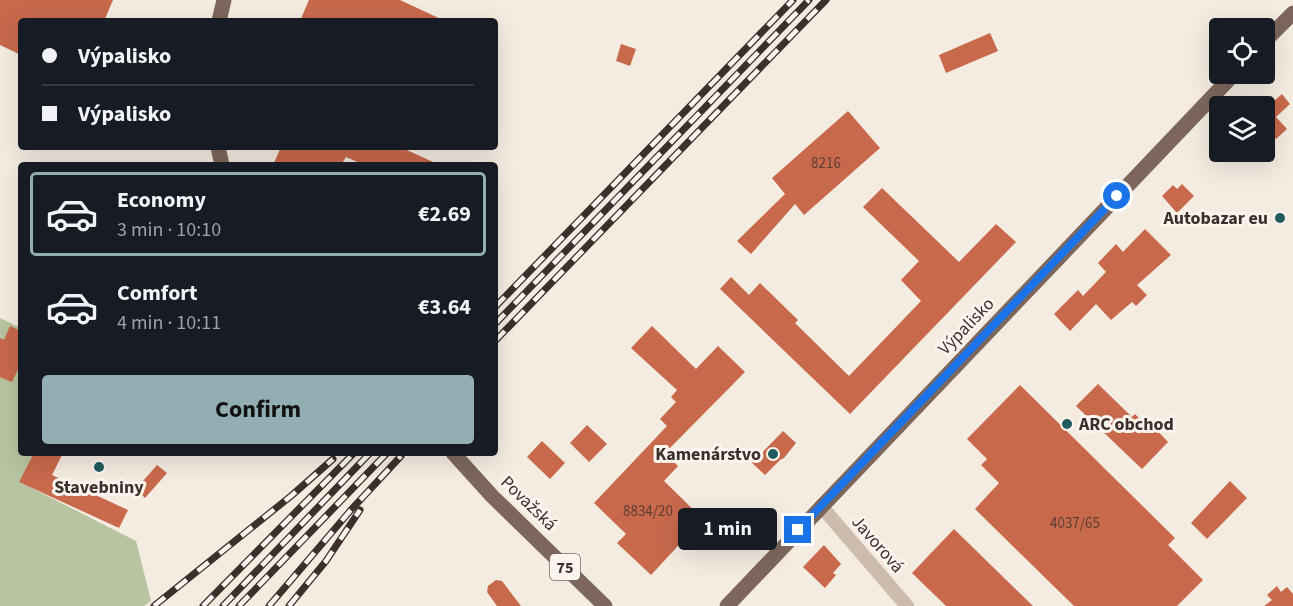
<!DOCTYPE html>
<html lang="en">
<head>
<meta charset="utf-8">
<style>
  :root { --surface:#171b24; --page:#20242c; --text:#f1f3f6; --muted:#9ea1a6; --line:#363941; --accent:#92aeb2 }
  body { margin:0; font-family:"Source Sans 3",sans-serif; background:var(--page); color:var(--text); height:100vh; display:flex; flex-direction:column; font-size:22px; white-space:nowrap }
  * { box-sizing:border-box; margin:0 }
  p { font-size:20px; color:var(--muted) }
  .icon { flex:none; width:33px; height:33px; fill:none; stroke:currentColor; stroke-width:2; stroke-linecap:round; stroke-linejoin:round }
  .map { position:relative; flex:1; overflow:hidden }
  .details { position:absolute; left:18px; top:162px; width:480px; height:294px; display:flex; flex-direction:column; background:var(--surface); border-radius:6px; box-shadow:0 6px 24px #0002 }
  .details>* { flex:none }
  .banner { position:absolute; left:18px; top:18px; width:480px; height:132px; border-radius:6px; box-shadow:0 6px 24px #0002; display:grid; align-content:center; height:132px; padding:0 24px; background:var(--surface) }
  .buttons { position:absolute; left:1209px; top:18px; display:grid; gap:12px }
  .buttons a { display:grid; place-items:center; width:66px; height:66px; border-radius:6px; background:var(--surface); box-shadow:0 6px 24px #0002; font-size:30px }
  .end { position:absolute; width:27px; height:27px; margin:-14px; border:8px solid #1a73e8; background:#fff; box-shadow:0 0 0 3px #fff }
  .from { border-radius:50% }
  .bubble { position:absolute; height:42px; border-radius:6px; background:var(--surface); box-shadow:0 6px 24px #0002; font-size:20px; font-weight:700; line-height:42px; text-align:center }
  .banner b { display:flex; align-items:center; gap:21px; height:57px; font-size:22px }
  .banner b+b { border-top:2px solid var(--line) }
  .banner i { width:15px; height:15px; background:var(--text) }
  ul { padding:10px 0 0; list-style:none }
  li { display:flex; align-items:center; gap:18px; height:84px; margin:0 12px 9px; padding:0 12px; border:3px solid transparent; border-radius:6px }
  li div { flex:1 }
  li b { display:block; font-size:22px }
  li em { font-style:normal; font-weight:700 }
  li.on { border-color:var(--accent) }
  li>.icon { width:54px; height:54px; stroke-width:1.5 }
  .action { display:flex; gap:12px; margin-top:auto; padding:12px 24px }
  .action a { flex:1; height:69px; border-radius:6px; background:var(--accent); color:#111; font-size:24px; font-weight:700; line-height:69px; text-align:center }
  .map>svg:first-child { display:block }
  .green { fill:#b8c4a0 }
  .building { fill:#c8694b }
  .lines { fill:none; stroke-linecap:round; stroke-linejoin:round }
  .street { stroke:#cdbbac; stroke-width:14 }
  .primary { stroke:#7d675c; stroke-width:15 }
  .rail-casing { stroke:#3b302b; stroke-width:7 }
  .rail { stroke:#fbf5ee; stroke-width:4.5; stroke-dasharray:14; stroke-linecap:butt }
  .route { stroke:#1a73e8; stroke-width:8 }
  .poi-dot { fill:#1f5a5e; stroke:#fbf5ee; stroke-width:2 }
  .labels { text-anchor:middle; stroke-width:6; stroke-linejoin:round; paint-order:stroke }
  .number-label { font-size:15px; fill:#5e3e33 }
  .shield { fill:#fbf5ee; stroke:#756b66; stroke-width:1.5 }
  .shield-label { font-size:16px; font-weight:bold; fill:#3b302b }
  .poi-label { font-size:18px; font-weight:bold; fill:#3b302b; stroke:#fbf5ee; text-anchor:end }
  .street-label { font-size:18px; fill:#3b302b; stroke:#fbf5ee }
</style>
</head>
<body>
<div class="map">
<svg width="1293" height="606" viewBox="0 0 1293 606">
  <rect width="100%" height="100%" fill="#f4ebe1"/>
  <path class="green" d="M0,318L21,328V453H34L20,482L136,541L151,601L144,606H0Z"/>
  <g class="building">
    <path d="M0,0H113L104,21H21V55L0,45Z"/>
    <path d="M309,0H400L445,21H300Z"/>
    <path d="M990,33L998,51L946,73L939,55Z"/>
    <path d="M621,44L636,49L630,66L616,61Z"/>
    <path d="M1282,94L1290,104L1276,117L1287,129L1276,139L1264,127V104L1267,107Z"/>
    <path d="M848,111L880,148L804,215L795,204L751,254L737,241L785,194L772,178Z"/>
    <path d="M281,147H400L440,165H364L346,157L341,165H273Z"/>
    <path d="M1182,184L1194,196L1177,213L1162,196L1173,185L1177,189Z"/>
    <path d="M882,188L959,262L996,224L1016,242L850,414L720,289L731,277L749,295L760,283L798,320L795,323L849,376L921,301L901,280L919,261L863,207Z"/>
    <path d="M1145,229L1171,255L1137,285L1147,295L1136,306L1132,302L1111,320L1096,304L1070,331L1054,314L1078,290L1083,296L1106,272L1098,263L1116,244L1123,252Z"/>
    <path d="M10,326L21,331V363L12,382L0,377V338L4,340Z"/>
    <path d="M652,326L696,369L718,346L745,372L665,453L678,466L664,481L703,519L651,575L617,543L626,534L594,503L667,426L660,419L676,402L671,397L677,390L631,348Z"/>
    <path d="M1098,384L1132,417L1135,414L1151,430L1154,427L1168,442L1142,469L1076,406Z"/>
    <path d="M1020,385L1175,538L1168,545L1203,580L1177,606H1074L975,509L999,483L981,465L987,459L967,439Z"/>
    <path d="M587,425L607,444L589,462L570,443Z"/>
    <path d="M783,431L796,443L784,458L780,460L765,475L752,463Z"/>
    <path d="M542,441L565,463L550,479L527,457Z"/>
    <path d="M34,453H63L52,475L128,510L119,528L19,482Z"/>
    <path d="M157,465L167,473L145,498L136,489Z"/>
    <path d="M1230,481L1247,498L1207,539L1191,523Z"/>
    <path d="M954,529L1033,606H946L912,573Z"/>
    <path d="M824,545L841,564L833,573L836,575L825,588L803,567Z"/>
    <path d="M496,580L502,581L521,606H497L487,592L488,586Z"/>
    <path d="M1277,586L1281,592L1287,587L1293,594V606H1264L1272,600L1267,595Z"/>
  </g>
  <g class="lines">
    <path class="street" d="M821,506L907,606"/>
    <g class="primary">
      <path d="M219,21L224,0"/>
      <path d="M1264,42L1293,13"/>
      <path d="M218,147L222,165"/>
      <path d="M453,453L492,496L605,606"/>
      <path d="M727,606L1234,74"/>
    </g>
    <g class="rail-casing">
      <g id="rail">
        <path d="M495,307L793,0"/>
        <path d="M495,324L809,0"/>
        <path d="M495,341L826,0"/>
        <path d="M154,606L291,496L333,459"/>
        <path d="M203,606L354,453"/>
        <path d="M223,606L370,453"/>
        <path d="M239,606L387,453"/>
        <path d="M269,606L350,511L401,456"/>
        <path d="M289,606L326,561L360,510"/>
      </g>
    </g>
    <use href="#rail" class="rail"/>
  </g>
  <g class="lines">
    <path class="route" d="M798,530L1117,196"/>
  </g>
  <g class="poi-dot">
    <circle cx="1280" cy="218" r="6"/>
    <circle cx="1067" cy="424" r="6"/>
    <circle cx="773" cy="454" r="6"/>
    <circle cx="99" cy="467" r="6"/>
  </g>
  <g class="labels">
    <g class="number-label">
      <text x="826" y="168">8216</text>
      <text x="648" y="516">8834/20</text>
      <text x="1075" y="528">4037/65</text>
    </g>
    <rect class="shield" x="550" y="554" width="30" height="26" rx="4.5"/>
    <g class="shield-label">
      <text x="565" y="573">75</text>
    </g>
    <g class="poi-label">
      <text x="1268" y="224">Autobazar eu</text>
      <text x="1079" y="430" text-anchor="start">ARC obchod</text>
      <text x="761" y="460">Kamenárstvo</text>
      <text x="99" y="493" text-anchor="middle">Stavebniny</text>
    </g>
    <g class="street-label">
      <text transform="translate(966 326) rotate(-46)" y="6">Výpalisko</text>
      <text transform="translate(529 503) rotate(44)" y="6">Považská</text>
      <text transform="translate(878 544) rotate(49)" y="6">Javorová</text>
    </g>
  </g>
</svg>
<div class="buttons">
<a><svg class="icon" aria-label="locate" viewBox="0 0 24 24"><circle cx="12" cy="12" r="6"/><path d="M12 2v4M12 18v4M2 12h4M18 12h4"/></svg></a>
<a><svg class="icon" aria-label="layers" viewBox="0 0 24 24"><path d="M12 4l9 5-9 5-9-5zM3 14l9 5 9-5"/></svg></a>
</div>
<i class="end from" style="left:1117px;top:196px"></i>
<i class="end" style="left:798px;top:530px"></i>
<div class="bubble" style="left:678px;top:508px;width:99px">1 min</div>
<div class="banner">
<b><i class="from"></i>Výpalisko</b>
<b><i></i>Výpalisko</b>
</div>
<section class="details">
<ul>
<li class="on"><svg class="icon" aria-label="car" viewBox="0 0 24 24"><path d="M5 17H2v-5l4-1 3-4h7l3 4 3 1v5h-3M9 17h6M6 11h13"/><circle cx="7" cy="17" r="2"/><circle cx="17" cy="17" r="2"/></svg><div><b>Economy</b><p>3 min · 10:10</p></div><em>€2.69</em></li>
<li><svg class="icon" aria-label="car" viewBox="0 0 24 24"><path d="M5 17H2v-5l4-1 3-4h7l3 4 3 1v5h-3M9 17h6M6 11h13"/><circle cx="7" cy="17" r="2"/><circle cx="17" cy="17" r="2"/></svg><div><b>Comfort</b><p>4 min · 10:11</p></div><em>€3.64</em></li>
</ul>
<div class="action"><a>Confirm</a></div>
</section>
</div>
</body>
</html>
